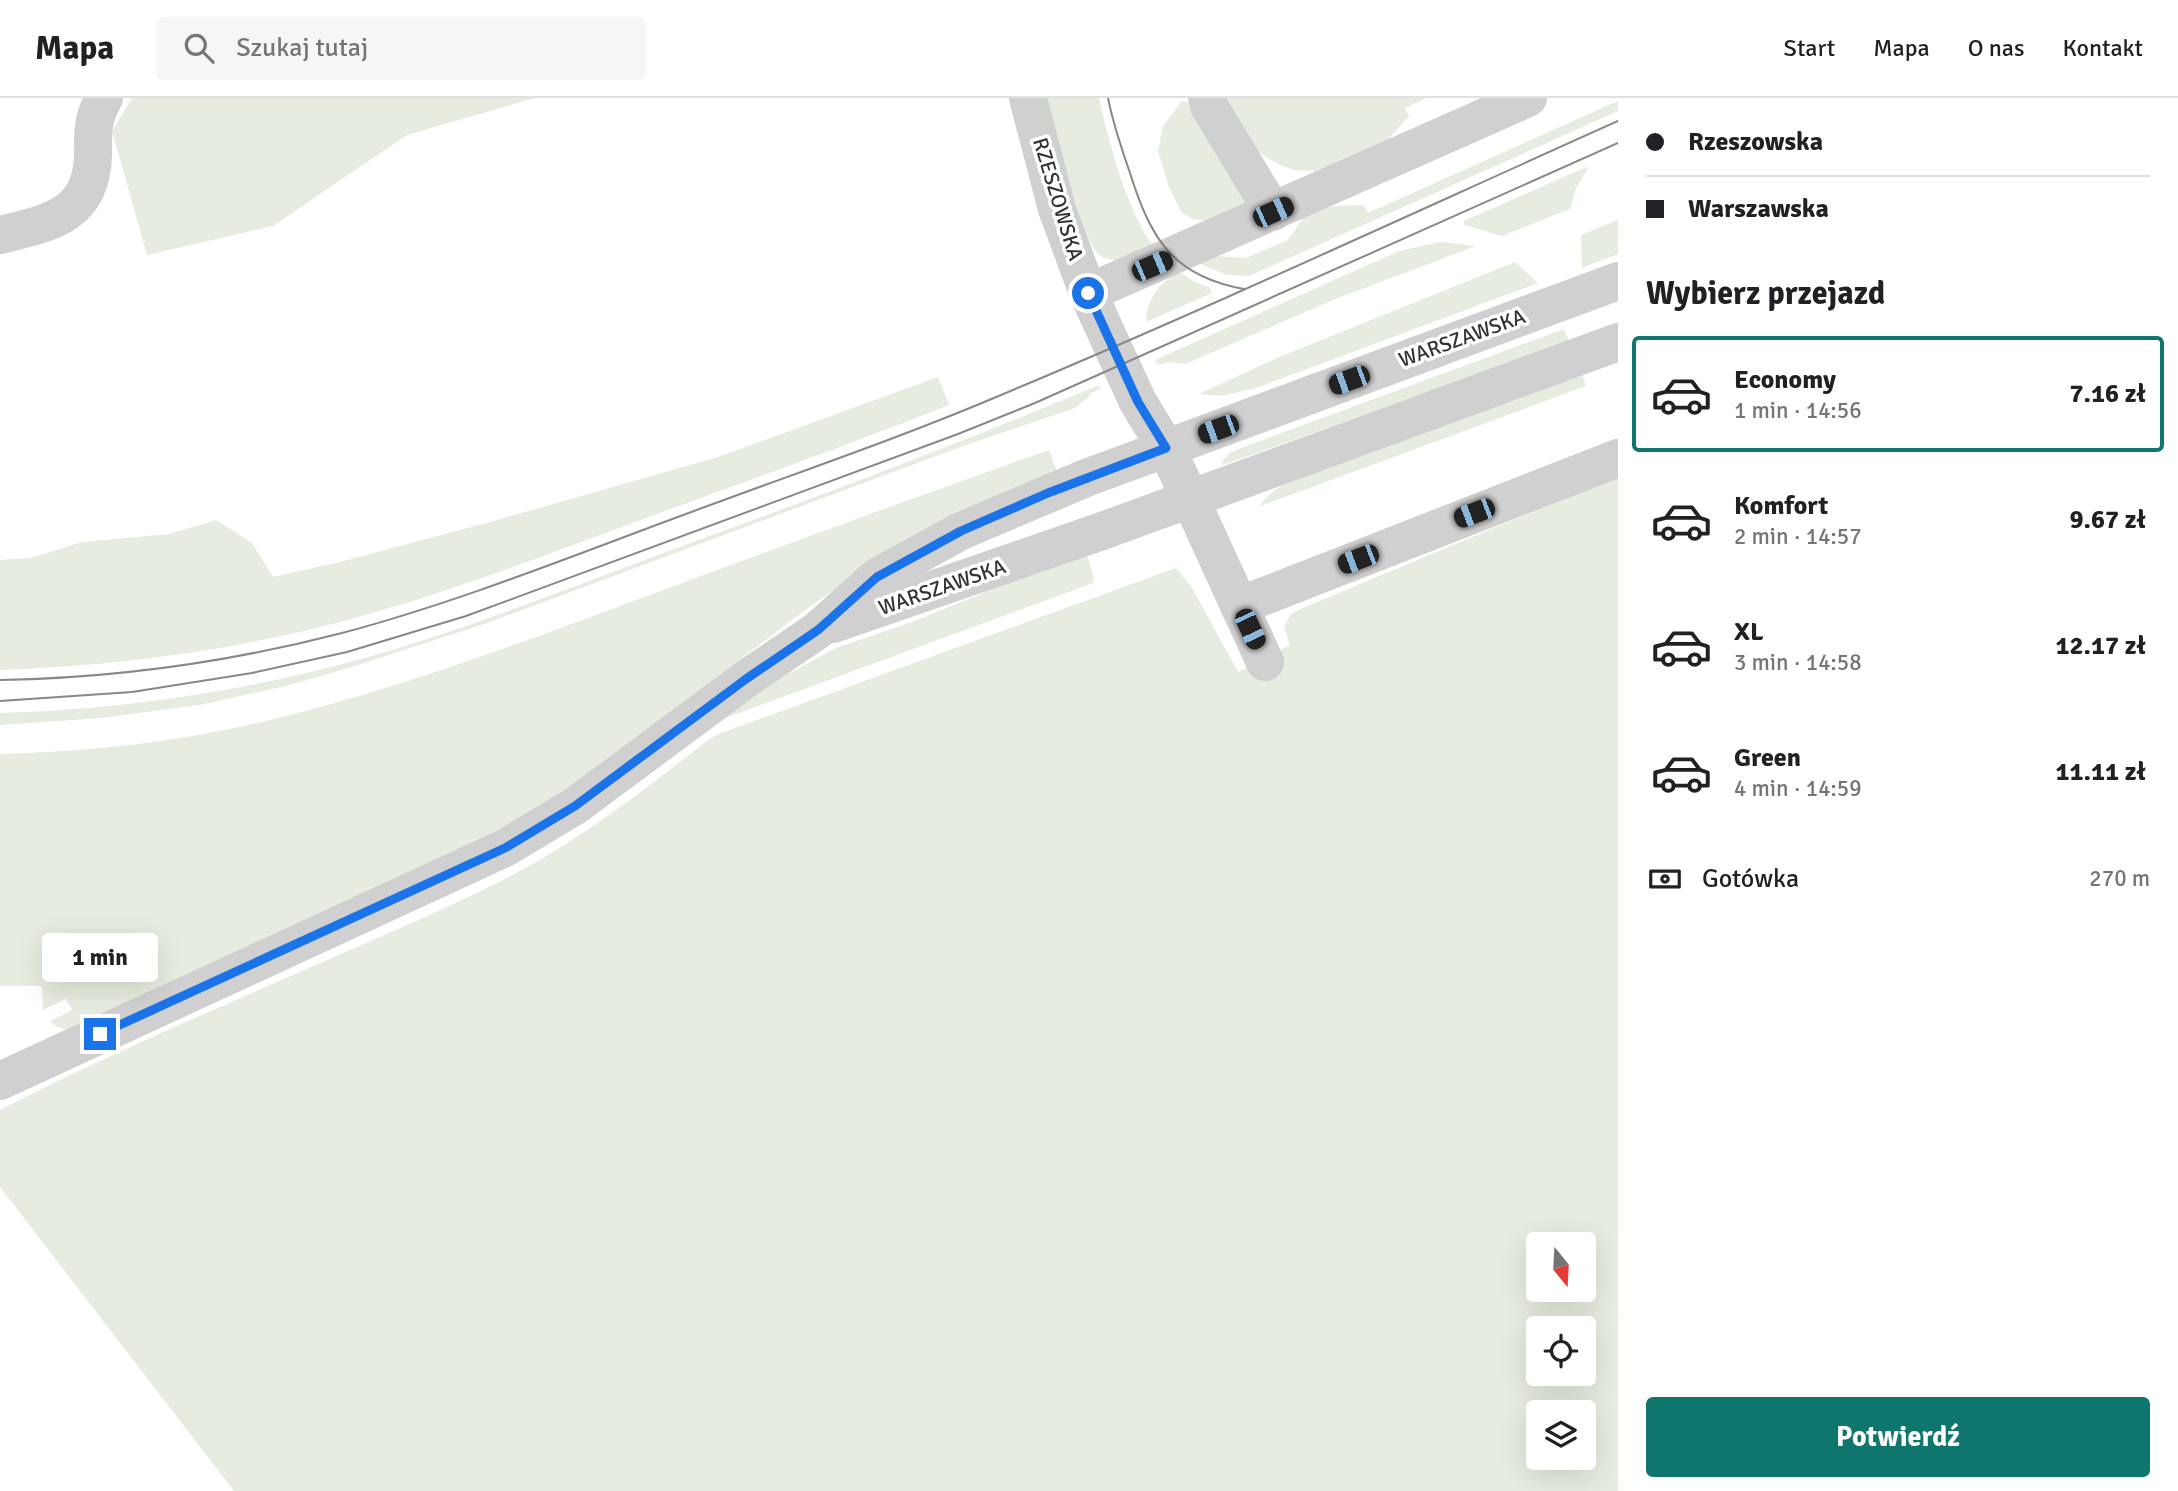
<!DOCTYPE html>
<html lang="pl">
<head>
<meta charset="utf-8">
<style>
  :root { --surface:#fff; --page:#f6f6f6; --text:#202124; --muted:#757577; --line:#e0e0e0; --accent:#0f766e }
  body { margin:0; font-family:Signika,sans-serif; background:var(--page); color:var(--text); height:100vh; display:flex; flex-direction:column; font-size:26px; white-space:nowrap }
  * { box-sizing:border-box; margin:0 }
  p { font-size:23px; color:var(--muted) }
  .icon { flex:none; width:38px; height:38px; fill:none; stroke:currentColor; stroke-width:2; stroke-linecap:round; stroke-linejoin:round }
  .map { position:relative; flex:1; overflow:hidden }
  .drawer { display:flex; flex-direction:column; background:var(--surface); width:560px }
  .drawer>* { flex:none }
  .hud { display:grid; align-content:center; height:154px; padding:0 28px; background:var(--surface) }
  .needle { width:46px; rotate:162deg }
  .controls { position:absolute; left:1526px; top:1134px; display:grid; gap:14px }
  .controls a { display:grid; place-items:center; width:70px; height:70px; border-radius:7px; background:var(--surface); box-shadow:0 7px 28px #0002; font-size:35px }
  .end { position:absolute; width:32px; height:32px; margin:-16px; border:9px solid #1a73e8; background:#fff; box-shadow:0 0 0 4px #fff }
  .from { border-radius:50% }
  .bubble { position:absolute; height:49px; border-radius:7px; background:var(--surface); box-shadow:0 7px 28px #0002; font-size:23px; font-weight:700; line-height:49px; text-align:center }
  .car { position:absolute; width:21px; height:42px; margin:-21px -10px; border-radius:9px; box-shadow:0 0 5px 2px #0007; background:linear-gradient(#222 24%,#8ab4d8 0 40%,#222 0 76%,#8ab4d8 0 86%,#222 0) }
  .hud b { display:flex; align-items:center; gap:24px; height:66px; font-size:26px }
  .hud b+b { border-top:2px solid var(--line) }
  .hud i { width:18px; height:18px; background:var(--text) }
  ul { padding:0; list-style:none }
  li { display:flex; align-items:center; gap:21px; height:116px; margin:0 14px 10px; padding:0 14px; border:4px solid transparent; border-radius:7px }
  li div { flex:1 }
  li b { display:block; font-size:26px }
  li em { font-style:normal; font-weight:700 }
  li.active { border-color:var(--accent) }
  li>.icon { width:63px; height:63px; stroke-width:1.5 }
  h2 { padding:0 28px; font-size:32px; line-height:84px }
  .pay { display:flex; align-items:center; gap:18px; height:77px; padding:0 28px; font-size:26px }
  .pay p { margin-inline-start:auto }
  .button { display:flex; gap:14px; margin-top:auto; padding:14px 28px }
  .button a { flex:1; height:80px; border-radius:7px; background:var(--accent); color:#fff; font-size:28px; font-weight:700; line-height:80px; text-align:center }
  header { display:flex; align-items:center; gap:42px; box-sizing:border-box; height:98px; padding:0 35px; background:var(--surface); border-bottom:2px solid var(--line) }
  header strong { font-size:33px }
  nav { display:flex; gap:38px; margin-inline-start:auto; font-size:24px }
  .search { width:490px; height:63px; background:var(--page); display:flex; align-items:center; gap:18px; box-sizing:border-box; padding:0 24px; border-radius:7px; color:var(--muted); font-size:26px }
  main { display:flex; flex:1; min-height:0 }
  .map>svg:first-child { display:block }
  .green { fill:#e6ecdf; fill-rule:evenodd }
  .lines { fill:none; stroke-linecap:round; stroke-linejoin:round }
  .minor { stroke:#d0d0d0; stroke-width:38 }
  .tram { stroke:#888; stroke-width:2 }
  .route { stroke:#1a73e8; stroke-width:9 }
  .labels { text-anchor:middle; stroke-width:7; stroke-linejoin:round; paint-order:stroke }
  .street-label { font-size:21px; fill:#333; stroke:#fff }
</style>
</head>
<body>
<header>
<strong>Mapa</strong>
<div class="search"><svg class="icon" aria-label="search" viewBox="0 0 24 24"><circle cx="10" cy="10" r="6"/><path d="M15 15l6 6"/></svg>Szukaj tutaj</div>
<nav><a>Start</a><a>Mapa</a><a>O nas</a><a>Kontakt</a></nav>
</header>
<main>
<div class="map">
<svg width="1618" height="1393" viewBox="0 0 1618 1393">
  <rect width="100%" height="100%" fill="#fff"/>
  <g class="green">
    <path d="M132,0H535L407,37L273,128L147,157L112,33Z"/>
    <path d="M1047,0H1099C1108,42 1128,116 1154,149C1139,155 1118,167 1102,159C1082,149 1054,27 1047,0Z"/>
    <path d="M1225,0H1426L1405,10L1409,18L1383,47L1315,73L1294,72L1280,67L1260,55L1250,43Z"/>
    <path d="M1182,3L1191,6L1247,105L1207,123L1193,121L1181,114L1169,89L1158,53L1163,28Z"/>
    <path d="M1618,3V13L1249,178L1227,177L1198,165L1214,158L1246,160L1288,142L1305,117L1321,109L1364,107L1368,115Z"/>
    <path d="M1586,69L1587,72L1576,90L1570,111L1502,138L1464,127V123Z"/>
    <path d="M1618,122V156L1582,170L1581,137Z"/>
    <path d="M1441,144L1476,148L1338,200L1185,266L1168,264L1158,267L1155,262L1399,153Z"/>
    <path d="M1515,164L1538,185L1256,290L1222,298L1199,296L1277,260Z"/>
    <path d="M1180,174L1195,184L1210,190L1212,195L1146,224C1146,202 1160,183 1180,174Z"/>
    <path d="M1564,231L1569,243L1223,367L1222,363L1230,355L1241,350Z"/>
    <path d="M1582,275L1586,288L1258,409L1270,396L1285,385Z"/>
    <path d="M938,279L949,307C849,347 747,383 646,420C545,457 444,497 340,524C229,553 115,568 0,572V462L31,460L82,444L169,436L216,422L252,445L273,479L340,464L490,424L718,359Z"/>
    <path d="M1099,287L1100,291L1089,296V299L1075,310L963,348L487,525L355,568L290,587L205,606L102,620L0,627V615C106,612 212,598 315,573C439,543 558,494 677,450C819,398 960,346 1099,287Z"/>
    <path d="M1049,352L1058,376L842,486L804,513L569,691L497,734L66,932L54,927L51,923L72,912L66,901L43,912L42,888H0V656C93,654 188,643 278,620C405,589 528,542 650,497C782,448 915,399 1049,352Z"/>
    <path d="M1618,378V1393H234L0,1089V1012C116,952 237,902 357,849C418,822 480,796 538,763C600,727 655,683 711,640L721,635L1176,470L1191,488L1238,574L1290,547L1284,528L1291,516L1298,512ZM1538,1146H1584V1192H1538ZM1538,1230H1584V1276H1538ZM1538,1314H1584V1360H1538Z"/>
    <path d="M1087,457L1094,480L1093,485L720,622L771,585L836,550L912,524L998,489Z"/>
  </g>
  <g class="lines">
    <g class="minor">
      <path d="M1028,0L1057,111L1088,195L1138,304L1166,350L1190,400L1265,564"/>
      <path d="M1207,0L1209,8L1273,114"/>
      <path d="M0,137C49,125 91,118 93,58C93,33 92,22 104,0"/>
      <path d="M1088,195L1528,0"/>
      <path d="M1239,508L1618,360"/>
      <path d="M833,526L1105,432L1618,244"/>
      <path d="M0,983L505,750L575,708L746,581L818,532L877,479L961,433L1086,380L1618,183"/>
    </g>
    <g class="tram">
      <path d="M1108,0C1113,25 1121,49 1129,72C1150,139 1171,178 1244,191"/>
      <path d="M0,582C115,580 230,564 342,535C462,503 577,456 694,413C796,375 900,340 1001,297C1209,210 1413,115 1618,23"/>
      <path d="M0,603L132,594L252,575L347,554L466,518L958,336L1035,305L1618,45"/>
    </g>
  </g>
  <g class="lines">
    <path class="route" d="M100,936L505,750L575,708L746,581L818,532L877,479L961,433L1048,395L1166,350L1138,304L1088,195"/>
  </g>
  <g class="labels">
    <g class="street-label">
      <text transform="translate(1058 101) rotate(73)" y="7">RZESZOWSKA</text>
      <text transform="translate(1462 240) rotate(-20)" y="7">WARSZAWSKA</text>
      <text transform="translate(942 489) rotate(-19)" y="7">WARSZAWSKA</text>
    </g>
  </g>
</svg>
<div class="controls">
<a><svg class="needle" viewBox="-14 -14 28 28"><path d="M0-13l5 13h-10z" fill="#e53935"/><path d="M0 13l5-13h-10z" fill="#757577"/></svg></a>
<a><svg class="icon" aria-label="locate" viewBox="0 0 24 24"><circle cx="12" cy="12" r="6"/><path d="M12 2v4M12 18v4M2 12h4M18 12h4"/></svg></a>
<a><svg class="icon" aria-label="layers" viewBox="0 0 24 24"><path d="M12 4l9 5-9 5-9-5zM3 14l9 5 9-5"/></svg></a>
</div>
<i class="end from" style="left:1088px;top:195px"></i>
<i class="end" style="left:100px;top:936px"></i>
<div class="bubble" style="left:42px;top:835px;width:116px">1 min</div>
<i class="car" style="left:1273px;top:114px;rotate:66deg"></i>
<i class="car" style="left:1152px;top:168px;rotate:67deg"></i>
<i class="car" style="left:1349px;top:282px;rotate:250deg"></i>
<i class="car" style="left:1218px;top:331px;rotate:250deg"></i>
<i class="car" style="left:1474px;top:415px;rotate:249deg"></i>
<i class="car" style="left:1358px;top:461px;rotate:249deg"></i>
<i class="car" style="left:1250px;top:531px;rotate:155deg"></i>
</div>
<section class="drawer">
<div class="hud">
<b><i class="from"></i>Rzeszowska</b>
<b><i></i>Warszawska</b>
</div>
<h2>Wybierz przejazd</h2>
<ul>
<li class="active"><svg class="icon" aria-label="car" viewBox="0 0 24 24"><path d="M5 17H2v-5l4-1 3-4h7l3 4 3 1v5h-3M9 17h6M6 11h13"/><circle cx="7" cy="17" r="2"/><circle cx="17" cy="17" r="2"/></svg><div><b>Economy</b><p>1 min · 14:56</p></div><em>7.16 zł</em></li>
<li><svg class="icon" aria-label="car" viewBox="0 0 24 24"><path d="M5 17H2v-5l4-1 3-4h7l3 4 3 1v5h-3M9 17h6M6 11h13"/><circle cx="7" cy="17" r="2"/><circle cx="17" cy="17" r="2"/></svg><div><b>Komfort</b><p>2 min · 14:57</p></div><em>9.67 zł</em></li>
<li><svg class="icon" aria-label="car" viewBox="0 0 24 24"><path d="M5 17H2v-5l4-1 3-4h7l3 4 3 1v5h-3M9 17h6M6 11h13"/><circle cx="7" cy="17" r="2"/><circle cx="17" cy="17" r="2"/></svg><div><b>XL</b><p>3 min · 14:58</p></div><em>12.17 zł</em></li>
<li><svg class="icon" aria-label="car" viewBox="0 0 24 24"><path d="M5 17H2v-5l4-1 3-4h7l3 4 3 1v5h-3M9 17h6M6 11h13"/><circle cx="7" cy="17" r="2"/><circle cx="17" cy="17" r="2"/></svg><div><b>Green</b><p>4 min · 14:59</p></div><em>11.11 zł</em></li>
</ul>
<div class="pay"><svg class="icon" aria-label="cash" viewBox="0 0 24 24"><path d="M3 7h18v10H3z"/><circle cx="12" cy="12" r="2"/></svg>Gotówka<p>270 m</p></div>
<div class="button"><a>Potwierdź</a></div>
</section>
</main>
</body>
</html>
